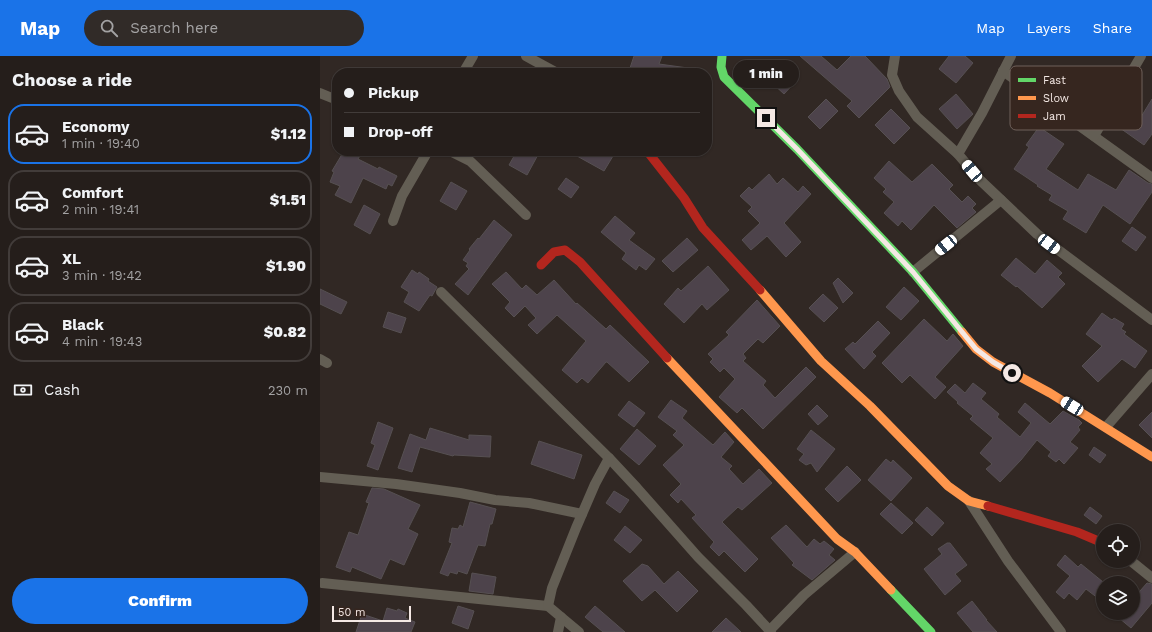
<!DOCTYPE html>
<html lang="en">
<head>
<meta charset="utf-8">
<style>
  :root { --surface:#251e1b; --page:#312b28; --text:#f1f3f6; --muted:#a3a2a3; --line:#423c3a; --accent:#1a73e8 }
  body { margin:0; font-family:"Work Sans",sans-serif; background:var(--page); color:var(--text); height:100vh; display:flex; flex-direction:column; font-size:15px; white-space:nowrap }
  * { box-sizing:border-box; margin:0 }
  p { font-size:13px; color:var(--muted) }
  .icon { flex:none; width:22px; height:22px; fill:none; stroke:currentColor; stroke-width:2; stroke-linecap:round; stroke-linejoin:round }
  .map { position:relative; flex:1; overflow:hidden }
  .sheet { display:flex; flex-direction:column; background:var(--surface); width:320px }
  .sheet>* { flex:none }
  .guide { position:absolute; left:12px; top:12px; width:380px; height:88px; border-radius:16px; box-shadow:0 1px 3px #0004,0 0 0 1px var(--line); display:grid; align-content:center; height:88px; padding:0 12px; background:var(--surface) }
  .fabs { position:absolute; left:776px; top:468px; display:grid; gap:8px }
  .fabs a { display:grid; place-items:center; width:44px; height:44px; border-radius:50%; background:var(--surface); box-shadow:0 1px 3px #0004,0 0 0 1px var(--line); font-size:20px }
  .scale { position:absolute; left:12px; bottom:10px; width:79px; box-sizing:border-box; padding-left:4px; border:2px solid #f4e8e4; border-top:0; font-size:11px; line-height:14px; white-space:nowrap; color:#f4e8e4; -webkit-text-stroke:3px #36261f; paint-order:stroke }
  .end { position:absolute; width:18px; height:18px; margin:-9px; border:5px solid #f4e8e4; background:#111; box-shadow:0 0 0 2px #111 }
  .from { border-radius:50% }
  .bubble { position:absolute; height:28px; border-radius:14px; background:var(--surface); box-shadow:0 1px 3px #0004,0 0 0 1px var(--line); font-size:13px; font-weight:800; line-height:28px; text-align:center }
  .car { position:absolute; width:12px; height:24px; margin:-12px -6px; border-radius:5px; box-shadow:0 0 3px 1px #0007; background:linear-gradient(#fff 24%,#345 0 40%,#fff 0 76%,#345 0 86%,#fff 0) }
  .guide b { display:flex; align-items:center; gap:14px; height:38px; font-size:15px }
  .guide b+b { border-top:1px solid var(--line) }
  .guide i { width:10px; height:10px; background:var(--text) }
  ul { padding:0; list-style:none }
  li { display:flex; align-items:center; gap:12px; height:60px; margin:0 8px 6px; padding:0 4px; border:2px solid var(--line); border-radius:16px }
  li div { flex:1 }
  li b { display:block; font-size:15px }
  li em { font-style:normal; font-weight:800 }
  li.current { border-color:var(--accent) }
  li>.icon { width:36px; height:36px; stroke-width:1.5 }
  h2 { padding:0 12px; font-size:18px; line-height:48px }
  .pay { display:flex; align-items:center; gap:10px; height:44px; padding:0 12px; font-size:15px }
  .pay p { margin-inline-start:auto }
  .action { display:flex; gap:8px; margin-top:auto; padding:8px 12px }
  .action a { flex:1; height:46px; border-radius:24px; background:var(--accent); color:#fff; font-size:16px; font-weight:800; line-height:46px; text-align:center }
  header { display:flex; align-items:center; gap:24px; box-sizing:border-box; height:56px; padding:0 20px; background:var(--accent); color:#fff }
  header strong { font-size:19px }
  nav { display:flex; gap:22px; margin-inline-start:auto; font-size:14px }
  .search { width:280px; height:36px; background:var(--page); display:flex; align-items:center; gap:10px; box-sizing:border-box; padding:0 14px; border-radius:22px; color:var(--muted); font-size:15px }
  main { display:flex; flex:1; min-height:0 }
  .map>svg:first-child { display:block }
  .building { fill:#4d434b; stroke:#565052 }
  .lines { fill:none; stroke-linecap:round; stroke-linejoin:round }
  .street { stroke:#635e54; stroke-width:10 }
  .fast { stroke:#63d668; stroke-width:9 }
  .slow { stroke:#ff974d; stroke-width:9 }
  .jam { stroke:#b3261e; stroke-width:9 }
  .route { stroke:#f4e8e4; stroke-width:5 }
  .key { fill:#36261f; stroke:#6f605a; stroke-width:1 }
  .key-label { font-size:11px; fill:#f4e8e4 }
</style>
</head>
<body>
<header>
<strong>Map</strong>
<div class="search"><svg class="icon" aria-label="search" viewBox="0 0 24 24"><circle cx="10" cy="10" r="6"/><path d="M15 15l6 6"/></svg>Search here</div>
<nav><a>Map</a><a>Layers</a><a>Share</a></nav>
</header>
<main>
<section class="sheet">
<h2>Choose a ride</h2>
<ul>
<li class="current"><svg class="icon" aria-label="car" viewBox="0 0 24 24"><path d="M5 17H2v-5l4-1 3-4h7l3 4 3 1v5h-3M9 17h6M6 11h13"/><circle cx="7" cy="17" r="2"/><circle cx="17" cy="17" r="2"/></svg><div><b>Economy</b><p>1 min · 19:40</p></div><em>$1.12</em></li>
<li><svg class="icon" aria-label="car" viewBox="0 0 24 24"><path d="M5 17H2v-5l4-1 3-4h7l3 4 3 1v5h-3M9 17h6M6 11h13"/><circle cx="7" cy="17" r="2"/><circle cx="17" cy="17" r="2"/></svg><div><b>Comfort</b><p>2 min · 19:41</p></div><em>$1.51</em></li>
<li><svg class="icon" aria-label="car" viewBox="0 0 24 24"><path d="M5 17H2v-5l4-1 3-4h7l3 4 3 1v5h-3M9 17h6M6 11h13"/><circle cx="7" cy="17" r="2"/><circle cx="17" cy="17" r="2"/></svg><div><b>XL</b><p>3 min · 19:42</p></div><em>$1.90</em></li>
<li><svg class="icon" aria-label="car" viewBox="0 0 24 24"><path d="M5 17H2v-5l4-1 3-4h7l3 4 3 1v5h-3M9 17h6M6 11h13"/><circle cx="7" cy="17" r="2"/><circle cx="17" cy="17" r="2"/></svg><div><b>Black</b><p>4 min · 19:43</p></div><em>$0.82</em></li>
</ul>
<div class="pay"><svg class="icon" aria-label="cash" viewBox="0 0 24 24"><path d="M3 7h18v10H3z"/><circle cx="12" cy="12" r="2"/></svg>Cash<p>230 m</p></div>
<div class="action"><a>Confirm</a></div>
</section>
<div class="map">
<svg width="832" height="576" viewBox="0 0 832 576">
  <rect width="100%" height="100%" fill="#312824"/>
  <g class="building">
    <path d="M314,0H342L339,8L368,12V17H327L310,12Z"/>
    <path d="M480,0H501L517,14L531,0H545L567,23L570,31L539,62L527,50L532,45Z"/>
    <path d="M629,0H645L653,7L636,27L619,13Z"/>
    <path d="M465,14L476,25L464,38L452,27Z"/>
    <path d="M636,38L653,58L637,73L619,53Z"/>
    <path d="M506,43L518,55L500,73L488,61Z"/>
    <path d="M832,43V78L824,89L800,72L812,55L821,61Z"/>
    <path d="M571,53L590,72L574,88L555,69Z"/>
    <path d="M719,71L744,88L726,113L758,134L768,118L796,134L809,114L828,127L832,128V136L810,168L783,149L766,177L743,163L748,155L729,144L732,139L717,130L718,129L694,113L709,91L706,89Z"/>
    <path d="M24,95H43L38,103L58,113L59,111L77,120L72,130L68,128L66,133L43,122L31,147L15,139L20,130L10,126L14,116L12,115Z"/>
    <path d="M197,95H220L207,119L189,109Z"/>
    <path d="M248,95H296L284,115Z"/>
    <path d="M569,105L592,126L612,108L633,129L629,133L642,146L648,140L656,148L652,152L656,156L637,172L614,149L591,174L582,165L578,170L564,157L574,146L563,136L566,133L554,122Z"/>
    <path d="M449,118L457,128L463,122L478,136L483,130L491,138L464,167L481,186L466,201L447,180L431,194L422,184L440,167L428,155L432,151L420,140L429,131L432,134Z"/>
    <path d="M246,122L259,131L251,142L238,133Z"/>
    <path d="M131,126L147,135L136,154L120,145Z"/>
    <path d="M44,149L60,158L50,178L34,169Z"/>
    <path d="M295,160L315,177L309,184L335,203L326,214L319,209L316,214L302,203L306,197L281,176Z"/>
    <path d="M174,164L192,179L148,239L135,228L149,213L146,210L148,207L143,204L150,194L149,193L158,182L159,183Z"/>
    <path d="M812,171L826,181L816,195L802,185Z"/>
    <path d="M367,182L378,194L353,216L342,205Z"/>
    <path d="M696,202L715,218L727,204L742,217L738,221L745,228L722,252L697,230L696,231L681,219Z"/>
    <path d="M388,210L409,234L387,254L382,248L364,267L344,248L358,232L361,235Z"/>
    <path d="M92,214L98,218L99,216L109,223L108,225L117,231L112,240L110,239L99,255L84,246L89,236L81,231Z"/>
    <path d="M186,216L202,233L206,229L217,239L234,224L256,248L257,247L286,273L290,269L329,306L309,326L287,306H286L268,327L262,322L257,327L242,314L266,285L237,259L217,278L208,269L216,262L205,250L194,261L185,252L190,246L172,228Z"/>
    <path d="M518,222L533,237L523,247L513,227Z"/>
    <path d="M584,231L599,245L581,264L566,251Z"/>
    <path d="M0,233L27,246L21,258L0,248Z"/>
    <path d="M503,238L518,252L504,266L489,252Z"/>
    <path d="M437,244L460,270L443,287L438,283L423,298L426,302L423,305L446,325L443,329L455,342L486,311L496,321L443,373L422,352L417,357L399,341L415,323L404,312L400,316L390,306L393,303L388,298L409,279L406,276Z"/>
    <path d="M68,256L86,262L81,277L63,271Z"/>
    <path d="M782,257L792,264L794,262L804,268L801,273L806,276L804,278L827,295L815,312L802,303L778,326L762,310L782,290L766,278Z"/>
    <path d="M604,263L627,285L633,278L643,290L615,321L626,331L615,343L590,319L582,327L562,307Z"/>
    <path d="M558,265L570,277L552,296L556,300L544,313L525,293L533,286L535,288Z"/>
    <path d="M653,327L666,337L661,343L679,358L677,361L700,381L711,367L698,356L705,347L730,368L743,355L759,364L762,367L758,371L760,374L750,386L758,392L744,408L739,403L736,406L728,400L731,396L717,384L701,404L680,426L666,413L672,408L660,397L673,382L650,363L653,360L637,347L638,346L627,336L635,328L645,337Z"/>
    <path d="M351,344L367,355L362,362L393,389L405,376L414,386L401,401L412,410L409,413L423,428L439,413L452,427L422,454L418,451L402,466L438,503L425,516L404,495L399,500L390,491L394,486L372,462L376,459L361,443L358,447L350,439L361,428L343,409L364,389L353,379L357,375L338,361Z"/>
    <path d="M309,345L325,357L314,371L298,359Z"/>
    <path d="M497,349L508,360L498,369L488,358Z"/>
    <path d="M832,356V382L819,369Z"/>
    <path d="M58,366L73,372L58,414L47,410L55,389L51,387Z"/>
    <path d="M110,372L149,384V379L171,380L170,401L134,399L133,400L100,391L92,416L78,412L90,378L106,384Z"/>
    <path d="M317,373L336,390L319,409L300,393Z"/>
    <path d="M491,374L515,393L497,416L491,407L486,409L479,404L484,398L477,393Z"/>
    <path d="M219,385L262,399L254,423L211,408Z"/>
    <path d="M774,391L786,399L780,407L769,399Z"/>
    <path d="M566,403L571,407L573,404L592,422L571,445L548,424Z"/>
    <path d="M527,410L541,424L518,446L505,433Z"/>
    <path d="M52,432L64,433L100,449L88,473L98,478L84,509L70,503L61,523L32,511L30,516L16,511L29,476L38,479L49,447L46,446Z"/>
    <path d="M294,435L309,444L300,457L286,447Z"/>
    <path d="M150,446L176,453L172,468H170L165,490L158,489L147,518L138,515L137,518L130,516L128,520L120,517L132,487L129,486L132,472L138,473L140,469L143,471Z"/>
    <path d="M571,447L593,467L582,478L560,458Z"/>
    <path d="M607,451L624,467L612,480L595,464Z"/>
    <path d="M770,451L782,460L776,468L764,459Z"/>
    <path d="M466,469L487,491L494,483L500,488L504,485L514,493L509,499L515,504L492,524L472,509L474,507L451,482Z"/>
    <path d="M305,470L322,484L310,497L294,484Z"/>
    <path d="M627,487H630L647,509L635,518L641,525L625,539L604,513L622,498L618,493Z"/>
    <path d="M745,499L758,511L761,508L783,526V546L766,533L757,544L749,537L744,543L736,536L750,520L737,509Z"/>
    <path d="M322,508L328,510L344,528L358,515L378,535L357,556L335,534L322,545L303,525Z"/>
    <path d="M152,517L176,521L173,538L149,535Z"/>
    <path d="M827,527L832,528V547L811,572L793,557H813V543Z"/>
    <path d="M652,545L667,564H666L677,576H653L637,557Z"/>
    <path d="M138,550L154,555L148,573L132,567Z"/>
    <path d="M275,550L305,576H283L265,561Z"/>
    <path d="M67,552L77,555L78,553L87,557L85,562L95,566L91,576H36L42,558L63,565Z"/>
    <path d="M406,562L421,576H392Z"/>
  </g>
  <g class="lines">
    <g class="street">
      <path d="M206,0L237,17"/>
      <path d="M575,0L572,19L579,35L597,61L638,98L660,124L717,178L832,264"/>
      <path d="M683,15L832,122"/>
      <path d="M143,17L153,0"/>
      <path d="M0,37L17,44"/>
      <path d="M774,80L821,0"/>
      <path d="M130,95L150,105L206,159"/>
      <path d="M638,98L662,57L691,0"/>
      <path d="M73,165L82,140L108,95"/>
      <path d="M593,216L681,144"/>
      <path d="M121,236L289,402L317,432L378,501L426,549L451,576"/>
      <path d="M0,303L7,307"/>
      <path d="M786,371L832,318"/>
      <path d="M0,421L76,428L140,437L175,444L209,447L262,458"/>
      <path d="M649,445L688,505L741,576"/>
      <path d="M811,505L832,522"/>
      <path d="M2,527L228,550"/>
      <path d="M241,561L259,576"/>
      <path d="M450,574L484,539L535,496"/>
      <path d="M238,576L241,561L228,550L232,532L256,472L275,428L289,402"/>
    </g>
    <g class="fast">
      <path d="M402,0L401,11L404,21L477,93L593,216L642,276"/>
      <path d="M571,534L611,576"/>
    </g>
    <g class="slow">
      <path d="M440,234L501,305L550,350L628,430L649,445L668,450"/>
      <path d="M642,276L656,293L673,306L730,337L832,401"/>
      <path d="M347,302L517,483L535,496L571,534"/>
    </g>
    <g class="jam">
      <path d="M327,95L364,142L383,172L440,234"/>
      <path d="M221,209L234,196L245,194L260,206L347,302"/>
      <path d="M668,450L757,476L783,487"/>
    </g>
  </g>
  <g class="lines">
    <path class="route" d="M446,62L477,93L593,216L656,293L673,306L692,317"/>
  </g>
  <rect x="690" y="10" width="132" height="64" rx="6" class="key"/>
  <rect x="698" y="22" width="18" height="4" fill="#63d668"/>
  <rect x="698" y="40" width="18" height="4" fill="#ff974d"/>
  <rect x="698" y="58" width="18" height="4" fill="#b3261e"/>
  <g class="key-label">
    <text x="723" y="28">Fast</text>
    <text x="723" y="46">Slow</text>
    <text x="723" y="64">Jam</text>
  </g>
</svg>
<div class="fabs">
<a><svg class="icon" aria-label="locate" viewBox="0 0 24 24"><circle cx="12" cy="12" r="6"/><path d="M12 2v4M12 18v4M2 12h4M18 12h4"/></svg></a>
<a><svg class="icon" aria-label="layers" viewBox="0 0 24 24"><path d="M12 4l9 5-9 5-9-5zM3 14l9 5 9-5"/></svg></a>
</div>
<div class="scale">50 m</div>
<i class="end from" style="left:692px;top:317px"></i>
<i class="end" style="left:446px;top:62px"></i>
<div class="bubble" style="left:413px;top:4px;width:66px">1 min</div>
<i class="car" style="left:652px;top:115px;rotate:320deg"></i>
<i class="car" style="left:729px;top:188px;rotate:127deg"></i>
<i class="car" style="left:626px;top:189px;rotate:231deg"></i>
<i class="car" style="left:752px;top:350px;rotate:301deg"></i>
<div class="guide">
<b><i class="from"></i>Pickup</b>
<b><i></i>Drop-off</b>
</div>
</div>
</main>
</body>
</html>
